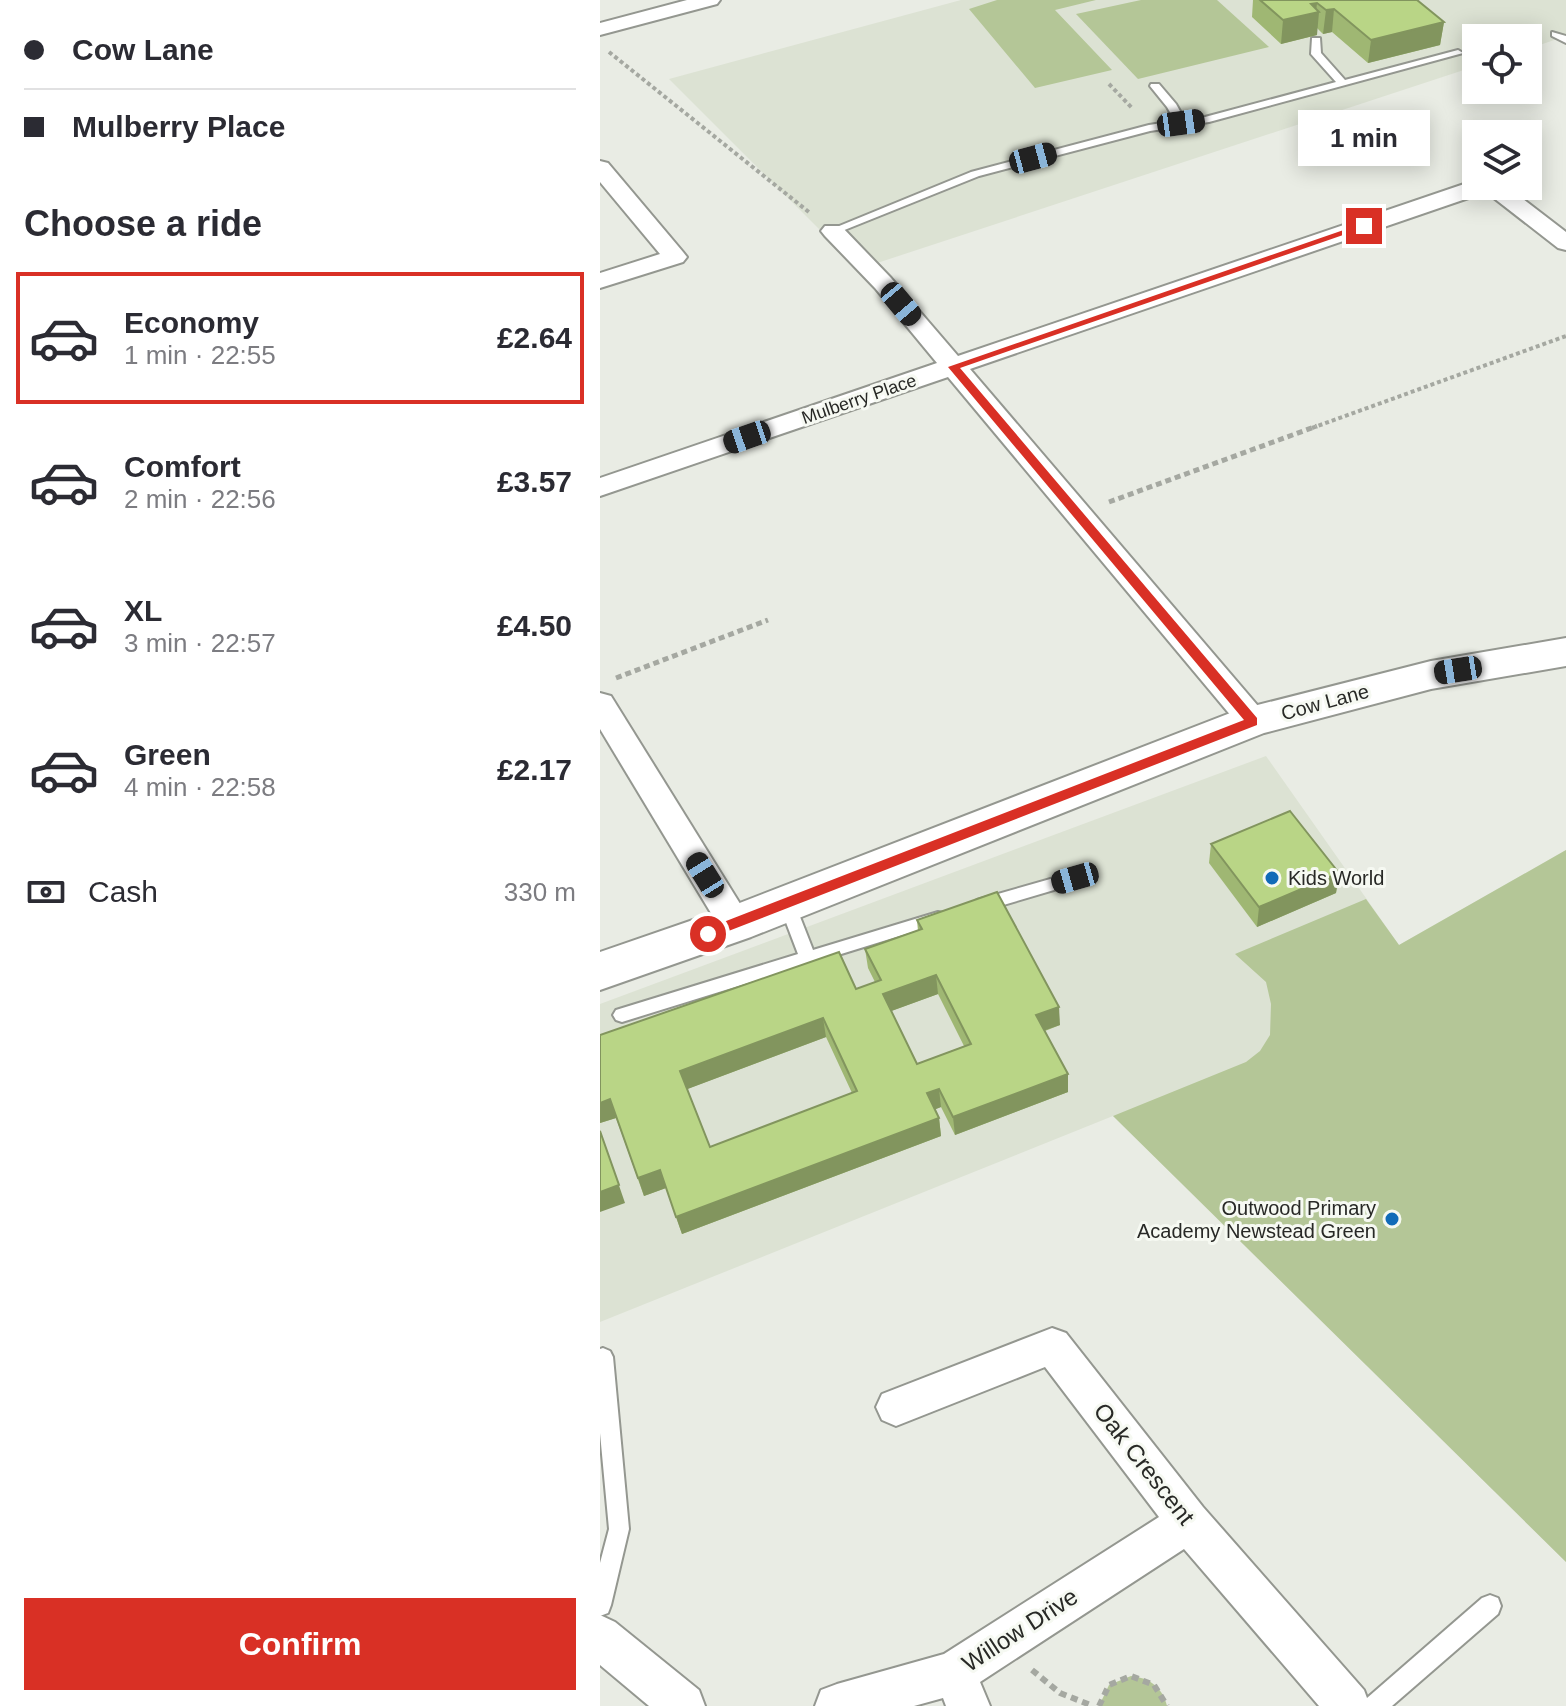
<!DOCTYPE html>
<html lang="en">
<head>
<meta charset="utf-8">
<style>
  :root { --surface:#fff; --page:#f2f2f3; --text:#2b2b33; --muted:#7c7c81; --line:#e1e1e2; --accent:#d93025 }
  body { margin:0; font-family:Helvetica,sans-serif; background:var(--page); color:var(--text); height:100vh; display:flex; flex-direction:column; font-size:30px; white-space:nowrap }
  * { box-sizing:border-box; margin:0 }
  p { font-size:26px; color:var(--muted) }
  .icon { flex:none; width:44px; height:44px; fill:none; stroke:currentColor; stroke-width:2; stroke-linecap:round; stroke-linejoin:round }
  .map { position:relative; flex:1; overflow:hidden }
  .panel { display:flex; flex-direction:column; background:var(--surface); width:600px }
  .panel>* { flex:none }
  .banner { display:grid; align-content:center; height:176px; padding:0 24px; background:var(--surface) }
  .controls { position:absolute; left:862px; top:24px; display:grid; gap:16px }
  .controls a { display:grid; place-items:center; width:80px; height:80px; border-radius:0px; background:var(--surface); box-shadow:0 4px 20px #0003; font-size:40px }
  .end { position:absolute; width:36px; height:36px; margin:-18px; border:10px solid #d93025; background:#fff; box-shadow:0 0 0 4px #fff }
  .from { border-radius:50% }
  .bubble { position:absolute; height:56px; border-radius:0px; background:var(--surface); box-shadow:0 4px 20px #0003; font-size:26px; font-weight:700; line-height:56px; text-align:center }
  .car { position:absolute; width:24px; height:48px; margin:-24px -12px; border-radius:10px; box-shadow:0 0 6px 2px #0007; background:linear-gradient(#222 24%,#8ab4d8 0 40%,#222 0 76%,#8ab4d8 0 86%,#222 0) }
  .banner b { display:flex; align-items:center; gap:28px; height:76px; font-size:30px }
  .banner b+b { border-top:2px solid var(--line) }
  .banner i { width:20px; height:20px; background:var(--text) }
  ul { padding:0; list-style:none }
  li { display:flex; align-items:center; gap:24px; height:132px; margin:0 16px 12px; padding:0 8px; border:4px solid transparent; border-radius:0px }
  li div { flex:1 }
  li b { display:block; font-size:30px }
  li em { font-style:normal; font-weight:700 }
  li.on { border-color:var(--accent) }
  li>.icon { width:72px; height:72px; stroke-width:1.5 }
  h2 { padding:0 24px; font-size:36px; line-height:96px }
  .pay { display:flex; align-items:center; gap:20px; height:88px; padding:0 24px; font-size:30px }
  .pay p { margin-inline-start:auto }
  .button { display:flex; gap:16px; margin-top:auto; padding:16px 24px }
  .button a { flex:1; height:92px; border-radius:0px; background:var(--accent); color:#fff; font-size:32px; font-weight:700; line-height:92px; text-align:center }
  main { display:flex; flex:1; min-height:0 }
  .map>svg:first-child { display:block }
  .built { fill:#dce2d3 }
  .green { fill:#b4c697 }
  .lines { fill:none; stroke-linecap:round; stroke-linejoin:round }
  .service-casing { stroke:#949790; stroke-width:4 }
  .minor-casing { stroke:#949790; stroke-width:4 }
  .secondary-casing { stroke:#949790; stroke-width:4 }
  .path-far2 { stroke:#a5a8a1; stroke-width:4; stroke-dasharray:4 3; stroke-linecap:butt }
  .path-far1 { stroke:#a5a8a1; stroke-width:5; stroke-dasharray:6 4; stroke-linecap:butt }
  .path { stroke:#a5a8a1; stroke-width:6; stroke-dasharray:7 5; stroke-linecap:butt }
  .service { fill:#fff; fill-rule:evenodd }
  .minor { fill:#fff; fill-rule:evenodd }
  .secondary { fill:#fff; fill-rule:evenodd }
  .wall { fill:#9fb773; fill-rule:evenodd }
  .shaded-wall { fill:#82955e }
  .building { fill:#b9d586; stroke:#82955e; stroke-width:2; fill-rule:evenodd }
  .route { fill:#d93025 }
  .poi-dot { fill:#116bb8; stroke:#f6f9f2; stroke-width:3 }
  .labels { text-anchor:middle; stroke-width:6; stroke-linejoin:round; paint-order:stroke }
  .far-street-label { font-size:18px; fill:#282926; stroke:#f6f9f2 }
  .street-label { font-size:20px; fill:#282926; stroke:#f6f9f2 }
  .poi-label { font-size:20px; fill:#282926; stroke:#f6f9f2; text-anchor:start }
  .near-street-label { font-size:24px; fill:#282926; stroke:#f6f9f2 }
</style>
</head>
<body>
<main>
<section class="panel">
<div class="banner">
<b><i class="from"></i>Cow Lane</b>
<b><i></i>Mulberry Place</b>
</div>
<h2>Choose a ride</h2>
<ul>
<li class="on"><svg class="icon" aria-label="car" viewBox="0 0 24 24"><path d="M5 17H2v-5l4-1 3-4h7l3 4 3 1v5h-3M9 17h6M6 11h13"/><circle cx="7" cy="17" r="2"/><circle cx="17" cy="17" r="2"/></svg><div><b>Economy</b><p>1 min · 22:55</p></div><em>£2.64</em></li>
<li><svg class="icon" aria-label="car" viewBox="0 0 24 24"><path d="M5 17H2v-5l4-1 3-4h7l3 4 3 1v5h-3M9 17h6M6 11h13"/><circle cx="7" cy="17" r="2"/><circle cx="17" cy="17" r="2"/></svg><div><b>Comfort</b><p>2 min · 22:56</p></div><em>£3.57</em></li>
<li><svg class="icon" aria-label="car" viewBox="0 0 24 24"><path d="M5 17H2v-5l4-1 3-4h7l3 4 3 1v5h-3M9 17h6M6 11h13"/><circle cx="7" cy="17" r="2"/><circle cx="17" cy="17" r="2"/></svg><div><b>XL</b><p>3 min · 22:57</p></div><em>£4.50</em></li>
<li><svg class="icon" aria-label="car" viewBox="0 0 24 24"><path d="M5 17H2v-5l4-1 3-4h7l3 4 3 1v5h-3M9 17h6M6 11h13"/><circle cx="7" cy="17" r="2"/><circle cx="17" cy="17" r="2"/></svg><div><b>Green</b><p>4 min · 22:58</p></div><em>£2.17</em></li>
</ul>
<div class="pay"><svg class="icon" aria-label="cash" viewBox="0 0 24 24"><path d="M3 7h18v10H3z"/><circle cx="12" cy="12" r="2"/></svg>Cash<p>330 m</p></div>
<div class="button"><a>Confirm</a></div>
</section>
<div class="map">
<svg width="966" height="1706" viewBox="0 0 966 1706">
  <rect width="100%" height="100%" fill="#e9ece4"/>
  <g class="built">
    <path d="M361,0H966V36L928,49V38H876V66L259,269L69,79Z"/>
    <path d="M666,756L799,945L966,850V1562L513,1116L0,1322V1004Z"/>
  </g>
  <g class="green">
    <path d="M397,0H496L455,10L512,70L435,88L369,9Z"/>
    <path d="M541,0H617L669,47L538,79L476,14Z"/>
    <path d="M966,850V1562L513,1116L646,1062L660,1051L670,1035L671,1004L666,982L635,954L766,899L799,945Z"/>
    <path d="M531,1676C550,1678 562,1687 567,1706H499L509,1685Z"/>
  </g>
  <g class="lines">
    <g class="service-casing">
      <g id="service">
        <path d="M952,32L966,36V43L952,36Z"/>
        <path d="M712,38H720L721,53L745,80L858,50L863,53L609,122L550,131L379,176L237,233L227,231L371,172L549,125L575,121L567,107L550,86L551,84H559L576,104L585,120L605,117L736,82L711,54Z"/>
        <path d="M475,872L481,874L483,878L481,882L383,911L377,910L375,905L377,900Z"/>
        <path d="M187,898L193,899L195,904L213,950L338,912L344,913L346,918L344,923L338,924L22,1022L16,1020L13,1015L16,1010L198,954L179,904L181,899Z"/>
        <path d="M3,1348L10,1351L13,1357L29,1529L11,1605L8,1613L0,1616V1563L9,1529L0,1433V1349Z"/>
        <path d="M890,1595L898,1598L901,1606L898,1614L792,1706H764L767,1698L882,1598Z"/>
      </g>
    </g>
    <g class="minor-casing">
      <g id="minor">
        <path d="M87,0H120L117,4L0,35V23Z"/>
        <path d="M0,161L8,163L83,252L87,257L83,262L0,288V273L60,254L0,182Z"/>
        <path d="M876,180V186H906L966,232V250L958,248L886,192L370,369L664,713L668,721L664,729L653,732L642,729L348,377L0,496V478L337,363L275,288L225,236L221,231L225,226H241L291,278L358,356Z"/>
        <path d="M0,693L11,696L147,915L151,924L147,933L135,937L123,933L0,729Z"/>
        <path d="M452,1328L466,1333L603,1507L764,1690L770,1706H719L584,1549L380,1682L390,1706H346L343,1698L314,1706H215L221,1690L237,1684L344,1654L559,1517L445,1367L296,1426L282,1420L276,1407L282,1394Z"/>
        <path d="M0,1615L15,1622L99,1690L105,1706H49L0,1665Z"/>
      </g>
    </g>
    <g class="secondary-casing">
      <path id="secondary" d="M966,638V666L831,689L664,733L151,937L0,990V952L119,911L638,710L831,661Z"/>
    </g>
    <g class="path-far2">
      <path d="M9,52L210,213"/>
      <path d="M509,84L533,109"/>
      <path d="M712,428L966,336"/>
    </g>
    <g class="path-far1">
      <path d="M509,502L717,426"/>
      <path d="M16,678L168,620"/>
    </g>
    <g class="path">
      <path d="M432,1670L460,1693L493,1706"/>
      <path d="M499,1706L509,1685L531,1676L554,1685L567,1706"/>
    </g>
    <use href="#service" class="service"/>
    <use href="#minor" class="minor"/>
    <use href="#secondary" class="secondary"/>
  </g>
  <g class="wall">
    <path d="M653,0H817L844,22L840,45L768,63L732,32L723,34L717,28V35L681,44L652,17Z"/>
    <path d="M611,844L739,873L736,893L657,927L609,863Z"/>
    <path d="M317,920L460,1025L445,1031L468,1092L355,1135L341,1107L335,1109L339,1118L341,1136L82,1234L66,1188L44,1196L16,1118L0,1123V1035L256,989L275,982L268,968L265,949L318,931ZM338,994L364,1046L317,1064L291,1011ZM226,1037L252,1093L110,1147L87,1089Z"/>
  </g>
  <g class="shaded-wall">
    <path d="M717,3L716,12H719L717,35L681,44L683,20L711,4Z"/>
    <path d="M734,9L732,32L723,34L726,10Z"/>
    <path d="M844,22L840,45L768,63L771,40Z"/>
    <path d="M739,873L736,893L657,927L659,907Z"/>
    <path d="M336,975L338,994L286,1013L283,994Z"/>
    <path d="M459,1007L460,1025L437,1033L436,1015Z"/>
    <path d="M223,1018L226,1037L85,1090L80,1071Z"/>
    <path d="M468,1074V1092L355,1135L353,1117Z"/>
    <path d="M339,1089L341,1107L329,1112L327,1093Z"/>
    <path d="M10,1099L16,1118L0,1123V1103Z"/>
    <path d="M339,1118L341,1136L82,1234L76,1217Z"/>
    <path d="M0,1130L25,1203L0,1212Z"/>
    <path d="M60,1170L66,1188L44,1196L38,1178Z"/>
  </g>
  <g class="building">
    <path d="M660,0H817L844,22L771,40L734,9L726,10L717,3L711,4L719,12L683,20Z"/>
    <path d="M690,811L739,873L659,907L611,844Z"/>
    <path d="M397,892L459,1007L436,1015L468,1074L353,1117L339,1089L327,1093L339,1118L76,1217L60,1170L38,1178L10,1099L0,1103V1035L239,952L256,989L281,980L265,949L322,929L317,920ZM336,975L371,1044L317,1064L283,994ZM223,1018L257,1091L110,1147L80,1071Z"/>
    <path d="M0,1131L19,1185L0,1192Z"/>
  </g>
  <path class="route" d="M761,224L769,226L360,368L657,718V725L113,937H103V930L644,720L348,367Z"/>
  <g class="poi-dot">
    <circle cx="672" cy="878" r="8"/>
    <circle cx="792" cy="1219" r="8"/>
  </g>
  <g class="labels">
    <g class="far-street-label">
      <text transform="translate(259 399) rotate(-19)" y="6">Mulberry Place</text>
    </g>
    <g class="street-label">
      <text transform="translate(725 702) rotate(-15)" y="7">Cow Lane</text>
    </g>
    <g class="poi-label">
      <text x="688" y="885">Kids World</text>
      <text x="776" y="1215" text-anchor="end">Outwood Primary<tspan x="776" dy="23">Academy Newstead Green</tspan></text>
    </g>
    <g class="near-street-label">
      <text transform="translate(544 1464) rotate(52)" y="8">Oak Crescent</text>
      <text transform="translate(420 1630) rotate(-33)" y="8">Willow Drive</text>
    </g>
  </g>
</svg>
<div class="controls">
<a><svg class="icon" aria-label="locate" viewBox="0 0 24 24"><circle cx="12" cy="12" r="6"/><path d="M12 2v4M12 18v4M2 12h4M18 12h4"/></svg></a>
<a><svg class="icon" aria-label="layers" viewBox="0 0 24 24"><path d="M12 4l9 5-9 5-9-5zM3 14l9 5 9-5"/></svg></a>
</div>
<i class="end from" style="left:108px;top:934px"></i>
<i class="end" style="left:764px;top:226px"></i>
<div class="bubble" style="left:698px;top:110px;width:132px">1 min</div>
<i class="car" style="left:581px;top:123px;rotate:82deg"></i>
<i class="car" style="left:433px;top:158px;rotate:75deg"></i>
<i class="car" style="left:301px;top:304px;rotate:140deg"></i>
<i class="car" style="left:147px;top:437px;rotate:251deg"></i>
<i class="car" style="left:858px;top:670px;rotate:261deg"></i>
<i class="car" style="left:105px;top:875px;rotate:328deg"></i>
<i class="car" style="left:475px;top:878px;rotate:254deg"></i>
</div>
</main>
</body>
</html>
